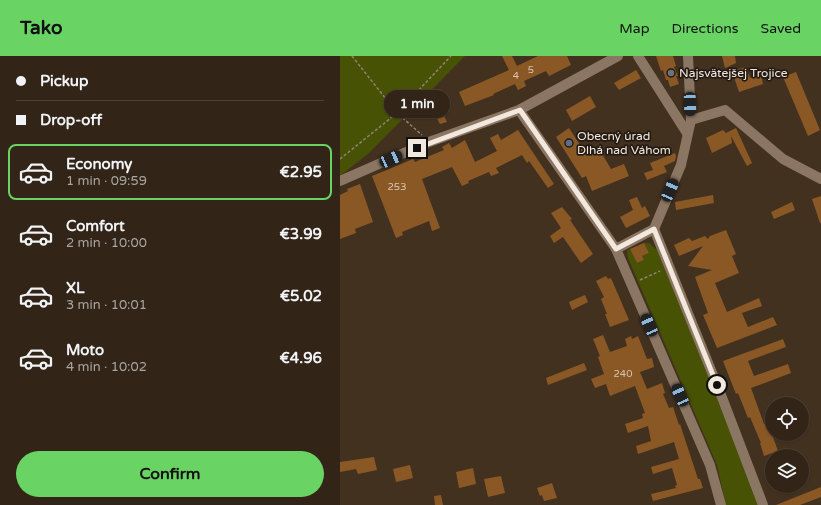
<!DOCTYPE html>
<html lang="en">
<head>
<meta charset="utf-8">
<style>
  :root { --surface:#322518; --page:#3a2d21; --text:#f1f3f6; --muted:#a8a5a2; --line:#4d4237; --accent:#69d464 }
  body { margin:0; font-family:"Varela Round",sans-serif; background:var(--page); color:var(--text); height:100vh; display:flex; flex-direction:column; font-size:15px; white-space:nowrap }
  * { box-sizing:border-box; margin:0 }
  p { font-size:13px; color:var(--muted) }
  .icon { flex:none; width:22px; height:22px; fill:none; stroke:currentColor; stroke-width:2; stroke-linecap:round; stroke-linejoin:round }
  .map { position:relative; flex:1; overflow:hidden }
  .sheet { display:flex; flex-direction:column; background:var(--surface); width:340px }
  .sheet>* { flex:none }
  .banner { display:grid; align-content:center; height:88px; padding:0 16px; background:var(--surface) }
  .fabs { position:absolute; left:425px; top:341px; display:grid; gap:8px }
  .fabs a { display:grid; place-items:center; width:44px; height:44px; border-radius:50%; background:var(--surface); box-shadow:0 1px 3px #0004,0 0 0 1px var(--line); font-size:20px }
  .end { position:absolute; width:18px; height:18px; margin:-9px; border:5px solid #f3e8dd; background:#111; box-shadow:0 0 0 2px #111 }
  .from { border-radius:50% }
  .bubble { position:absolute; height:28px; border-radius:14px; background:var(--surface); box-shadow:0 1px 3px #0004,0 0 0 1px var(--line); font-size:13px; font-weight:800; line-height:28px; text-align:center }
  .car { position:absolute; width:12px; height:24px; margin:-12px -6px; border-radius:5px; box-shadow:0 0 3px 1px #0007; background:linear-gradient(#222 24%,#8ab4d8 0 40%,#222 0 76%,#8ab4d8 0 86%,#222 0) }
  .banner b { display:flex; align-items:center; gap:14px; height:38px; font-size:15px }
  .banner b+b { border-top:1px solid var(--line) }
  .banner i { width:10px; height:10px; background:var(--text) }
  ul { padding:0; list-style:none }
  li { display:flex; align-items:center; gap:12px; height:56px; margin:0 8px 6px; padding:0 8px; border:2px solid transparent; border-radius:8px }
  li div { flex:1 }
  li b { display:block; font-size:15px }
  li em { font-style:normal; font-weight:800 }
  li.current { border-color:var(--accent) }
  li>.icon { width:36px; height:36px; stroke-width:1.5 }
  .primary-button { display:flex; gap:8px; margin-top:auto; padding:8px 16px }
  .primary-button a { flex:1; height:46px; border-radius:24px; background:var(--accent); color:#111; font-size:16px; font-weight:800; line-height:46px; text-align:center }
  header { display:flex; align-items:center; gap:24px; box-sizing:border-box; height:56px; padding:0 20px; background:var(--accent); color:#111 }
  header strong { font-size:19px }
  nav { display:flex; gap:22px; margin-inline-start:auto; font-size:14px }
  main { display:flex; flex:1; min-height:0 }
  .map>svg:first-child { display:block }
  .green { fill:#475204 }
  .building { fill:#8a5825 }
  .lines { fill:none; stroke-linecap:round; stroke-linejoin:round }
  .path { stroke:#918273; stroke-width:1.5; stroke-dasharray:3 2; stroke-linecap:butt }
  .street { stroke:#8b7663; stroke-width:10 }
  .route { stroke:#f3e8dd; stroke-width:5 }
  .worship-dot { fill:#6b7280; stroke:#231b13; stroke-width:1.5 }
  .service-dot { fill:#5c6f8a; stroke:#231b13; stroke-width:1.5 }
  .labels { text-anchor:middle; stroke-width:3.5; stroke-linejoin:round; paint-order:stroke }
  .number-label { font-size:10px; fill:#d9c4af }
  .poi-label { font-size:12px; fill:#f3e8dd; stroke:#231b13; text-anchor:start }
</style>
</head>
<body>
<header>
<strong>Tako</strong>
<nav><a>Map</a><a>Directions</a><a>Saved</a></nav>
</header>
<main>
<section class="sheet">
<div class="banner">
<b><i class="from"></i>Pickup</b>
<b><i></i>Drop-off</b>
</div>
<ul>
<li class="current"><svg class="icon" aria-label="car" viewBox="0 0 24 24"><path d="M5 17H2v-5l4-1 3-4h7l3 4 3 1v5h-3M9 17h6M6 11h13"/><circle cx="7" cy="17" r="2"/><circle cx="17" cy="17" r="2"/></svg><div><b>Economy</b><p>1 min · 09:59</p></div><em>€2.95</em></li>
<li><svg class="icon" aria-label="car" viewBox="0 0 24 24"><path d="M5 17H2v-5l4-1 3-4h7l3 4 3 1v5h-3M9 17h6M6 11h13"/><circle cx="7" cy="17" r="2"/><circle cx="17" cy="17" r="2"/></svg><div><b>Comfort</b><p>2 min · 10:00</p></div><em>€3.99</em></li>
<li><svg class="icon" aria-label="car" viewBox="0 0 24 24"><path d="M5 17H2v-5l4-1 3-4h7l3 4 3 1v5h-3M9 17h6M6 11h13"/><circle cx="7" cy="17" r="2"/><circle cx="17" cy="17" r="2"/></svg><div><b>XL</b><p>3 min · 10:01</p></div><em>€5.02</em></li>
<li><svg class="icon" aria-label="car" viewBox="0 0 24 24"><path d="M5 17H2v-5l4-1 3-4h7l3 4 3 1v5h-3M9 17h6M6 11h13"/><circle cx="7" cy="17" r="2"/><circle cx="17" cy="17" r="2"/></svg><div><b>Moto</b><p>4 min · 10:02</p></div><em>€4.96</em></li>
</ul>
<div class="primary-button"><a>Confirm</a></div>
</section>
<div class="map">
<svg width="481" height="449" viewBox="0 0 481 449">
  <rect width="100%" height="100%" fill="#433120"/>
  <g class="green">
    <path d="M0,0H125L29,97L0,120Z"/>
    <path d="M304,187H309L317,194L391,377L419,449H386L377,409L288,202L287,195L290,193L297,207L304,204L302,200L309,197Z"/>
  </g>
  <g class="building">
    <path d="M162,0H172L177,10L198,0H227L231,9L209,20L206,15L184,25L186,30L178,34L175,28L153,38L154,39L125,50L119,36L169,14Z"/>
    <path d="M316,0H333L336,10L334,11L338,20H336L339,28L330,31L328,24H326L323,14L321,15Z"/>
    <path d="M382,0H395L396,7L385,12Z"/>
    <path d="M406,11L410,22L421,19L423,28L399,36L392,15Z"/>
    <path d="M296,14L301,22L279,34L274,27Z"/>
    <path d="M456,16L480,74L468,80L443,21Z"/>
    <path d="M250,40L256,51L232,65L226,54Z"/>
    <path d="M96,44L107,66L100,68L89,48Z"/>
    <path d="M229,72L242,92L252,94L258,91L271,113L284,108L289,120L252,135L246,120L242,122L216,81Z"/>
    <path d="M396,72L412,107L407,110L391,80L392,87L372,97L366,82L383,74L386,77Z"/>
    <path d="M178,74L214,128L208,132L189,105L187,107L182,99L156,112L159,117L151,120L149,116L128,125L129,127L122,130L112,111L82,123L100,172L92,175L89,165L62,176L63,179L56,182L32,120L73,103L75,106L104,94L102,91L109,87L112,92L125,84L135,106L157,95L150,82L158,78L161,84Z"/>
    <path d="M335,97L336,100L335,105L324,110L327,116L307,124L304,117L313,114L310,107Z"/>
    <path d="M20,128L33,166L15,173L16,177L0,183V139L8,135L7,133Z"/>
    <path d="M373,139L374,147L336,154L335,146Z"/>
    <path d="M481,140V167H480L472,143Z"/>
    <path d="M297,141L302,152L305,150L310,160L286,172L280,161L293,154L289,144Z"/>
    <path d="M452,146L455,154L434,163L431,156Z"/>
    <path d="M222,151L232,163L230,164L253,198L241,207L223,181L214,187L210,180L221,172L211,157Z"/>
    <path d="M386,174L396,198L392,200L399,217L375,227L387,256L419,242L422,250L402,257L408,271L433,261L437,269L377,292L363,259L368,257L355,221L372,214L348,210L363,190L339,200L334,189L349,182L352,185L365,180L368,183L370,180Z"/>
    <path d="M304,187L309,197L302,200L304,204L297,207L290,193Z"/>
    <path d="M266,220L268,223L271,222L289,264L270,271L265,258H267L261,243L264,241L256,225Z"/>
    <path d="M245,239L248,246L232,254L229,246Z"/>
    <path d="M263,279L270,296L287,290L285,283L291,280L292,283L298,280L307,303L312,302L314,311L300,316L307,333L322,327L325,337L323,338L329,352L333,351L339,369L340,368L358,423H360L363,432L313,445L311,438L336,432L335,430L337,429L332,412L313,418L311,411L339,403L334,386L298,398L296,390L311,385L308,370L288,377L285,368L303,362L302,358L305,357L295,330L270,340L266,328L255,332L251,323L264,318L258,301L260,300L253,283Z"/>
    <path d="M443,283L446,291L408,305L414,320L448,308L451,317L411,332L424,368L428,367L438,395L424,400L420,387H421L410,361L408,362L398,337L396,338L383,305Z"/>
    <path d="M244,307L247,314L208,329L206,322Z"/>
    <path d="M34,401L37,414L18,418L16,413L0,416V406Z"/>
    <path d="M70,409L73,422L56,426L53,413Z"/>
    <path d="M133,412L136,428L119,432L116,416Z"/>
    <path d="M161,420L165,437L148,441L144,423Z"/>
    <path d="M212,427L217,442L204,445L202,439L200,440L197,432Z"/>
    <path d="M481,431V441L460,449H436Z"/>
    <path d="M101,439L103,449H95L94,440Z"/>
  </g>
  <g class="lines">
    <g class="path">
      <path d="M12,0L57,57L82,79"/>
      <path d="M0,103L57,57L111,0"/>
      <path d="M300,224L320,215"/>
    </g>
    <g class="street">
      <path d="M298,0L347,77"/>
      <path d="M179,54L276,193L370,409L381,449"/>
      <path d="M351,64L385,54L443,103L481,123"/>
      <path d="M0,125L89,86L179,54L278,0"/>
      <path d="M314,173L383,344L423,449"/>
      <path d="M276,193L314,173L341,109L351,64L348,0"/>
    </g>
  </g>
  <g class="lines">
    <path class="route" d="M77,92L180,54L276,193L314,173L377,329"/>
  </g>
  <circle class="worship-dot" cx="331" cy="17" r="4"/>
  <circle class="service-dot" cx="229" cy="87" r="4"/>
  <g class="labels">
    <g class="number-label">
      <text x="191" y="17">5</text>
      <text x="176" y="23">4</text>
      <text x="57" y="134">253</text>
      <text x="283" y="321">240</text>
    </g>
    <g class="poi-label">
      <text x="339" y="21">Najsvätejšej Trojice</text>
      <text x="237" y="84">Obecný úrad<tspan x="237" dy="14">Dlhá nad Váhom</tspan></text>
    </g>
  </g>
</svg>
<div class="fabs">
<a><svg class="icon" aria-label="locate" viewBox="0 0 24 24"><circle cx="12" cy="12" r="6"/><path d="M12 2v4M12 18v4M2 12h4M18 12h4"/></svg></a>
<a><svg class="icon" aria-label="layers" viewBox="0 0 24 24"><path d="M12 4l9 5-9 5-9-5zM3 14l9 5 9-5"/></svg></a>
</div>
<i class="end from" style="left:377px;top:329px"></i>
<i class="end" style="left:77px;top:92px"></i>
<div class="bubble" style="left:44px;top:34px;width:66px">1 min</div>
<i class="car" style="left:350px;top:48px;rotate:178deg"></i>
<i class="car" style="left:51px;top:103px;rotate:66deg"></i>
<i class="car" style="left:330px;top:134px;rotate:23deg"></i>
<i class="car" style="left:309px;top:269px;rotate:336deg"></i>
<i class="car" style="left:340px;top:339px;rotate:336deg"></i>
</div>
</main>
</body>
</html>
